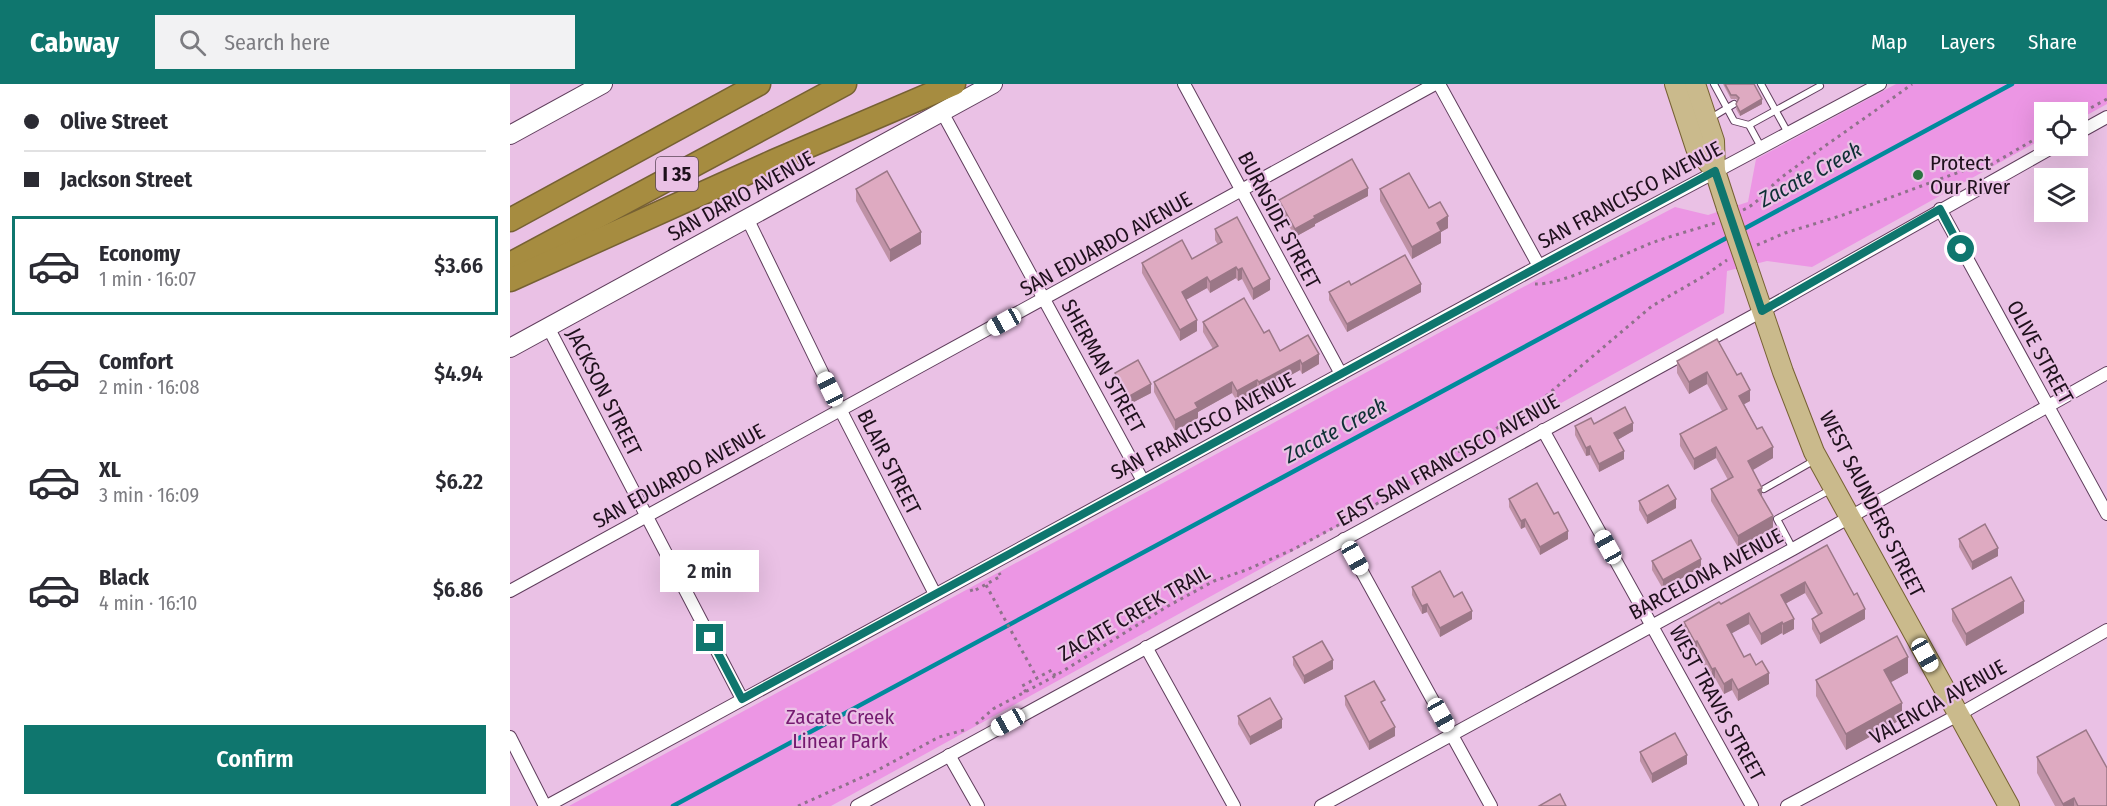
<!DOCTYPE html>
<html lang="en">
<head>
<meta charset="utf-8">
<style>
  :root { --surface:#fff; --page:#f2f2f3; --text:#2b2b33; --muted:#7c7c81; --line:#e1e1e2; --accent:#0f766e }
  body { margin:0; font-family:"Fira Sans Condensed",sans-serif; background:var(--page); color:var(--text); height:100vh; display:flex; flex-direction:column; font-size:22px; white-space:nowrap }
  * { box-sizing:border-box; margin:0 }
  p { font-size:20px; color:var(--muted) }
  .icon { flex:none; width:33px; height:33px; fill:none; stroke:currentColor; stroke-width:2; stroke-linecap:round; stroke-linejoin:round }
  .map { position:relative; flex:1; overflow:hidden }
  .side { display:flex; flex-direction:column; background:var(--surface); width:510px }
  .side>* { flex:none }
  .top-card { display:grid; align-content:center; height:132px; padding:0 24px; background:var(--surface) }
  .controls { position:absolute; left:1524px; top:18px; display:grid; gap:12px }
  .controls a { display:grid; place-items:center; width:54px; height:54px; border-radius:0px; background:var(--surface); box-shadow:0 6px 24px #0002; font-size:30px }
  .end { position:absolute; width:27px; height:27px; margin:-14px; border:8px solid #0f766e; background:#fff; box-shadow:0 0 0 3px #fff }
  .from { border-radius:50% }
  .bubble { position:absolute; height:42px; border-radius:0px; background:var(--surface); box-shadow:0 6px 24px #0002; font-size:20px; font-weight:600; line-height:42px; text-align:center }
  .car { position:absolute; width:18px; height:36px; margin:-18px -9px; border-radius:8px; box-shadow:0 0 4px 2px #0007; background:linear-gradient(#fff 24%,#345 0 40%,#fff 0 76%,#345 0 86%,#fff 0) }
  .top-card b { display:flex; align-items:center; gap:21px; height:57px; font-size:22px }
  .top-card b+b { border-top:2px solid var(--line) }
  .top-card i { width:15px; height:15px; background:var(--text) }
  ul { padding:0; list-style:none }
  li { display:flex; align-items:center; gap:18px; height:99px; margin:0 12px 9px; padding:0 12px; border:3px solid transparent; border-radius:0px }
  li div { flex:1 }
  li b { display:block; font-size:22px }
  li em { font-style:normal; font-weight:600 }
  li.selected { border-color:var(--accent) }
  li>.icon { width:54px; height:54px; stroke-width:1.5 }
  .button { display:flex; gap:12px; margin-top:auto; padding:12px 24px }
  .button a { flex:1; height:69px; border-radius:0px; background:var(--accent); color:#fff; font-size:24px; font-weight:600; line-height:69px; text-align:center }
  header { display:flex; align-items:center; gap:36px; box-sizing:border-box; height:84px; padding:0 30px; background:var(--accent); color:#fff }
  header strong { font-size:28px }
  nav { display:flex; gap:33px; margin-inline-start:auto; font-size:21px }
  .search { width:420px; height:54px; background:var(--page); display:flex; align-items:center; gap:15px; box-sizing:border-box; padding:0 21px; border-radius:0px; color:var(--muted); font-size:22px }
  main { display:flex; flex:1; min-height:0 }
  .map>svg:first-child { display:block }
  .green { fill:#ec96e4 }
  .lines { fill:none; stroke-linecap:round; stroke-linejoin:round }
  .stream { stroke:#008a9c; stroke-width:4.5 }
  .service-casing { stroke:#603e5d; stroke-width:8 }
  .minor-casing { stroke:#603e5d; stroke-width:14 }
  .secondary-casing { stroke:#603e5d; stroke-width:20 }
  .primary-casing { stroke:#766133; stroke-width:22 }
  .motorway-casing { stroke:#766133; stroke-width:25 }
  .path { stroke:#8f728b; stroke-width:3; stroke-dasharray:3 4.5; stroke-linecap:butt }
  .service { stroke:#fff; stroke-width:6 }
  .minor { stroke:#fff; stroke-width:12 }
  .secondary { stroke:#fff; stroke-width:18 }
  .primary { stroke:#caba8c; stroke-width:20 }
  .motorway { stroke:#a68c40; stroke-width:22 }
  .primary-bridge-casing { stroke:#766133; stroke-width:22; stroke-linecap:butt }
  .primary-bridge { stroke:#caba8c; stroke-width:20 }
  .wall { fill:#bf92a6 }
  .shaded-wall { fill:#9b7787 }
  .building { fill:#deaac1; stroke:#9b7787; stroke-width:1.5 }
  .route { stroke:#0f766e; stroke-width:8 }
  .poi-dot { fill:#2a7340; stroke:#eac1e5; stroke-width:2 }
  .labels { text-anchor:middle; stroke-width:4.5; stroke-linejoin:round; paint-order:stroke }
  .shield { fill:#eac1e5; stroke:#5b4558; stroke-width:1.5 }
  .shield-label { font-size:20px; font-weight:bold; fill:#1e101c }
  .poi-label { font-size:21px; fill:#1e101c; stroke:#eac1e5; text-anchor:start }
  .street-label { font-size:21px; fill:#1e101c; stroke:#eac1e5 }
  .park-label { font-size:21px; fill:#751a70; stroke:#eac1e5 }
  .water-label { font-size:22px; font-style:italic; fill:#0e3035; stroke:#eac1e5 }
</style>
</head>
<body>
<header>
<strong>Cabway</strong>
<div class="search"><svg class="icon" aria-label="search" viewBox="0 0 24 24"><circle cx="10" cy="10" r="6"/><path d="M15 15l6 6"/></svg>Search here</div>
<nav><a>Map</a><a>Layers</a><a>Share</a></nav>
</header>
<main>
<section class="side">
<div class="top-card">
<b><i class="from"></i>Olive Street</b>
<b><i></i>Jackson Street</b>
</div>
<ul>
<li class="selected"><svg class="icon" aria-label="car" viewBox="0 0 24 24"><path d="M5 17H2v-5l4-1 3-4h7l3 4 3 1v5h-3M9 17h6M6 11h13"/><circle cx="7" cy="17" r="2"/><circle cx="17" cy="17" r="2"/></svg><div><b>Economy</b><p>1 min · 16:07</p></div><em>$3.66</em></li>
<li><svg class="icon" aria-label="car" viewBox="0 0 24 24"><path d="M5 17H2v-5l4-1 3-4h7l3 4 3 1v5h-3M9 17h6M6 11h13"/><circle cx="7" cy="17" r="2"/><circle cx="17" cy="17" r="2"/></svg><div><b>Comfort</b><p>2 min · 16:08</p></div><em>$4.94</em></li>
<li><svg class="icon" aria-label="car" viewBox="0 0 24 24"><path d="M5 17H2v-5l4-1 3-4h7l3 4 3 1v5h-3M9 17h6M6 11h13"/><circle cx="7" cy="17" r="2"/><circle cx="17" cy="17" r="2"/></svg><div><b>XL</b><p>3 min · 16:09</p></div><em>$6.22</em></li>
<li><svg class="icon" aria-label="car" viewBox="0 0 24 24"><path d="M5 17H2v-5l4-1 3-4h7l3 4 3 1v5h-3M9 17h6M6 11h13"/><circle cx="7" cy="17" r="2"/><circle cx="17" cy="17" r="2"/></svg><div><b>Black</b><p>4 min · 16:10</p></div><em>$6.86</em></li>
</ul>
<div class="button"><a>Confirm</a></div>
</section>
<div class="map">
<svg width="1597" height="722" viewBox="0 0 1597 722">
  <rect width="100%" height="100%" fill="#eac1e5"/>
  <path class="green" d="M1386,0H1597V20L1568,36V28H1534V54L1302,183L1257,177L1217,187L1214,229L321,722H59L1030,194L1165,123L1198,131L1238,118L1246,75Z"/>
  <g class="lines">
    <g class="stream">
      <path d="M1230,147L1502,0"/>
      <path d="M163,722L1222,151"/>
    </g>
    <g class="service-casing">
      <g id="service">
        <path d="M1204,0L1224,37L1239,41L1251,63"/>
        <path d="M1251,0L1278,49"/>
        <path d="M1199,35L1224,20"/>
        <path d="M1239,41L1310,2"/>
        <path d="M1254,405L1305,376"/>
        <path d="M1283,465L1267,435L1320,406"/>
      </g>
    </g>
    <g class="minor-casing">
      <g id="minor">
        <path d="M674,0L831,290"/>
        <path d="M929,0L1029,182"/>
        <path d="M432,28L633,397"/>
        <path d="M1568,49L1597,33"/>
        <path d="M1430,125L1597,430"/>
        <path d="M237,134L331,327L425,510"/>
        <path d="M38,243L232,615"/>
        <path d="M1033,346L1242,722"/>
        <path d="M834,455L981,722"/>
        <path d="M0,507L925,0"/>
        <path d="M636,563L724,722"/>
        <path d="M0,653L35,722"/>
        <path d="M439,671L468,722"/>
        <path d="M37,722L1029,182L1370,0"/>
        <path d="M347,722L1252,227L1545,62"/>
        <path d="M811,722L1283,465L1597,289"/>
        <path d="M1277,722L1448,631L1597,546"/>
      </g>
    </g>
    <g class="secondary-casing">
      <g id="secondary">
        <path d="M0,51L93,0"/>
        <path d="M0,264L483,0"/>
      </g>
    </g>
    <g class="primary-casing">
      <g id="primary">
        <path d="M1165,0L1186,64L1205,87"/>
        <path d="M1185,0L1204,57L1205,87L1217,124"/>
        <path d="M1237,182L1273,288L1304,368L1499,722"/>
      </g>
    </g>
    <g class="motorway-casing">
      <g id="motorway">
        <path d="M0,136L249,0"/>
        <path d="M0,180L335,0"/>
        <path d="M0,196L264,77L444,0"/>
      </g>
    </g>
    <g class="path">
      <path d="M1568,31L1597,15"/>
      <path d="M1233,126C1249,119 1258,104 1272,93C1315,61 1359,32 1402,0"/>
      <path d="M1247,161L1275,149L1333,131L1441,91L1464,83H1477L1534,50"/>
      <path d="M1025,200C1053,201 1111,171 1139,160C1160,152 1183,146 1205,139"/>
      <path d="M476,501L527,594"/>
      <path d="M461,505L462,508L491,492L489,489"/>
      <path d="M516,608L512,602L542,586L545,592"/>
      <path d="M466,640L483,625L545,592L658,522L704,497L736,486L784,465L862,423L915,388L992,341L1010,334L1142,222L1194,192L1217,176"/>
      <path d="M288,722L366,687L429,653L458,645"/>
    </g>
    <use href="#service" class="service"/>
    <use href="#minor" class="minor"/>
    <use href="#secondary" class="secondary"/>
    <use href="#primary" class="primary"/>
    <use href="#motorway" class="motorway"/>
    <g class="primary-bridge-casing">
      <path id="primary-bridge" d="M1217,124L1237,182"/>
    </g>
    <use href="#primary-bridge" class="primary-bridge"/>
  </g>
  <g class="wall">
    <path d="M1213,0H1244L1252,20L1230,32L1226,25L1228,17L1226,15H1221Z"/>
    <path d="M346,105L411,160L380,178L346,117Z"/>
    <path d="M870,105L919,124L938,144L931,148V159L902,175L870,117Z"/>
    <path d="M858,112L805,140V142L785,153L769,124V116Z"/>
    <path d="M705,145L760,206L743,216L732,195L728,197L726,194L700,209L697,204L676,216L687,247L670,257L632,189V179L682,175L708,161L705,156Z"/>
    <path d="M841,201L911,208L837,248L819,216V208Z"/>
    <path d="M693,238L754,249L770,267L809,280L792,290L790,286L749,309L747,306L727,317L722,309L688,328V334L665,347L644,308V298L703,265L693,248Z"/>
    <path d="M1207,255L1240,317L1234,320L1263,374L1242,386L1263,444L1228,463L1201,417V405L1218,396L1206,374L1184,386L1170,362V350L1212,327L1197,300L1179,310L1167,289V277Z"/>
    <path d="M605,289L641,309L618,321L605,297Z"/>
    <path d="M1084,340L1123,347L1107,356L1114,375L1089,388L1080,371L1076,372L1065,351V342Z"/>
    <path d="M999,415L1044,430L1058,455L1030,471L1015,443L1011,445L999,423Z"/>
    <path d="M1129,417L1166,424L1137,440L1129,426Z"/>
    <path d="M1449,455L1488,472L1462,486L1449,463Z"/>
    <path d="M1317,461L1355,535L1310,560L1302,545V535L1308,531L1295,509L1275,520L1284,545L1273,551L1272,549L1251,561L1239,540L1221,549L1234,573L1246,581L1259,600L1228,617L1222,606L1214,610L1205,594L1202,596L1187,568L1185,569L1174,548V538L1211,520Z"/>
    <path d="M1142,477L1191,483L1153,505L1142,486Z"/>
    <path d="M902,503L944,513L962,535L930,553L917,528L912,530L902,511Z"/>
    <path d="M1442,525L1514,529L1456,562L1442,537Z"/>
    <path d="M783,573L823,585L794,600L783,581Z"/>
    <path d="M1398,589L1381,598L1392,635L1336,666L1306,612V596Z"/>
    <path d="M835,612L875,624L885,652L859,666L835,621Z"/>
    <path d="M728,632L772,644L740,661L728,640Z"/>
    <path d="M1130,668L1177,680L1142,699L1130,677Z"/>
    <path d="M1527,673L1597,722H1545L1527,689Z"/>
  </g>
  <g class="shaded-wall">
    <path d="M1252,15V20L1230,32V28Z"/>
    <path d="M858,104V112L805,140V142L785,153V145L804,132Z"/>
    <path d="M938,132V144L931,148V159L902,175V163L927,139Z"/>
    <path d="M411,148V160L380,178V166Z"/>
    <path d="M726,183V194L700,209V198Z"/>
    <path d="M732,184V195L728,197V186Z"/>
    <path d="M697,193V204L672,218V208Z"/>
    <path d="M760,195V206L743,216V205Z"/>
    <path d="M911,200V208L837,248V240Z"/>
    <path d="M687,236V247L670,257V246Z"/>
    <path d="M809,270V280L792,290V280Z"/>
    <path d="M790,276V286L749,309V298Z"/>
    <path d="M1197,288V300L1179,310V298Z"/>
    <path d="M747,296V306L727,317V307Z"/>
    <path d="M722,298V309L688,328V334L665,347V336L685,319Z"/>
    <path d="M641,300V309L618,321V313Z"/>
    <path d="M1240,306V317L1229,323V312Z"/>
    <path d="M1123,339V347L1104,358V349Z"/>
    <path d="M1080,362V371L1076,372V364Z"/>
    <path d="M1206,363V374L1184,386V375Z"/>
    <path d="M1263,363V374L1238,389V377Z"/>
    <path d="M1114,367V375L1089,388V380Z"/>
    <path d="M1252,404V415L1248,406Z"/>
    <path d="M1166,415V424L1137,440V432Z"/>
    <path d="M1263,432V444L1228,463V452Z"/>
    <path d="M1015,435V443L1011,445V437Z"/>
    <path d="M1058,447V455L1030,471V463Z"/>
    <path d="M1488,464V472L1462,486V478Z"/>
    <path d="M1191,475V483L1153,505V496Z"/>
    <path d="M1295,498V509L1271,522V511Z"/>
    <path d="M1514,517V529L1456,562V550Z"/>
    <path d="M917,520V528L912,530V522Z"/>
    <path d="M1355,525V535L1310,560V550Z"/>
    <path d="M962,527V535L930,553V544Z"/>
    <path d="M1239,529V540L1217,552V541Z"/>
    <path d="M1284,535V545L1273,551V540Z"/>
    <path d="M1272,538V549L1251,561V550Z"/>
    <path d="M1187,557V568L1185,569V558Z"/>
    <path d="M1398,573V589L1374,602V586Z"/>
    <path d="M823,576V585L794,600V592Z"/>
    <path d="M1205,584V594L1202,596V585Z"/>
    <path d="M1259,589V600L1228,617V606Z"/>
    <path d="M1222,595V606L1214,610V600Z"/>
    <path d="M1392,619V635L1336,666V650Z"/>
    <path d="M772,635V644L740,661V653Z"/>
    <path d="M885,643V652L859,666V658Z"/>
    <path d="M1177,671V680L1142,699V690Z"/>
    <path d="M1564,714V722H1553V720Z"/>
  </g>
  <g class="building">
    <path d="M1215,0H1244L1252,15L1230,28L1226,20L1229,14L1226,11H1221Z"/>
    <path d="M842,75L858,104L804,132L805,134L785,145L769,116Z"/>
    <path d="M377,87L411,148L380,166L346,105Z"/>
    <path d="M899,89L919,124L930,118L938,132L927,139L931,147L902,163L870,105Z"/>
    <path d="M727,133L760,195L743,205L732,184L728,186L726,183L700,198L697,193L672,208L687,236L670,246L632,179L672,156L682,175L712,158L705,145Z"/>
    <path d="M895,171L911,200L837,240L819,208L839,197L841,201Z"/>
    <path d="M734,214L754,249L759,246L770,267L798,251L809,270L792,280L790,276L749,298L747,296L727,307L722,298L685,319L688,324L665,336L644,298L708,262L693,238Z"/>
    <path d="M1207,255L1227,291L1231,289L1240,306L1229,312L1247,345L1252,343L1263,363L1238,377L1252,404L1248,406L1263,432L1228,452L1201,405L1223,393L1206,363L1184,375L1170,350L1217,325L1197,288L1179,298L1167,277Z"/>
    <path d="M628,276L641,300L618,313L605,289Z"/>
    <path d="M1115,323L1123,339L1104,349L1114,367L1089,380L1080,362L1076,364L1065,342L1081,334L1084,340Z"/>
    <path d="M1027,399L1044,430L1048,428L1058,447L1030,463L1015,435L1011,437L999,415Z"/>
    <path d="M1158,401L1166,415L1137,432L1129,417Z"/>
    <path d="M1475,440L1488,464L1462,478L1449,455Z"/>
    <path d="M1181,456L1191,475L1153,496L1142,477Z"/>
    <path d="M1317,461L1344,511L1347,509L1355,525L1310,550L1302,535L1312,529L1295,498L1271,511L1284,535L1273,540L1272,538L1251,550L1239,529L1217,541L1234,573L1240,570L1246,581L1252,577L1259,589L1228,606L1222,595L1214,600L1205,584L1202,585L1187,557L1185,558L1174,538L1209,518L1211,520Z"/>
    <path d="M930,487L944,513L952,508L962,527L930,544L917,520L912,522L902,503Z"/>
    <path d="M1501,493L1514,517L1456,550L1442,525Z"/>
    <path d="M1387,552L1398,573L1374,586L1392,619L1336,650L1306,596Z"/>
    <path d="M812,557L823,576L794,592L783,573Z"/>
    <path d="M864,597L875,616L871,618L885,643L859,658L835,612Z"/>
    <path d="M760,614L772,635L740,653L728,632Z"/>
    <path d="M1576,646L1597,684V722H1568L1564,714L1553,720L1527,673Z"/>
    <path d="M1165,649L1177,671L1142,690L1130,668Z"/>
    <path d="M1050,710L1056,722H1029Z"/>
  </g>
  <g class="lines">
    <path class="route" d="M200,554L232,615L1205,87L1252,227L1430,125L1451,165"/>
  </g>
  <circle class="poi-dot" cx="1408" cy="91" r="6"/>
  <g class="labels">
    <rect class="shield" x="146" y="73" width="42" height="34" rx="4.5"/>
    <g class="shield-label">
      <text x="167" y="97">I 35</text>
    </g>
    <g class="poi-label">
      <text x="1420" y="86">Protect<tspan x="1420" dy="24">Our River</tspan></text>
    </g>
    <g class="street-label">
      <text transform="translate(1120 111) rotate(-28)" y="7">SAN FRANCISCO AVENUE</text>
      <text transform="translate(231 112) rotate(-29)" y="7">SAN DARIO AVENUE</text>
      <text transform="translate(769 136) rotate(62)" y="7">BURNSIDE STREET</text>
      <text transform="translate(596 160) rotate(-29)" y="7">SAN EDUARDO AVENUE</text>
      <text transform="translate(1530 268) rotate(61)" y="7">OLIVE STREET</text>
      <text transform="translate(593 282) rotate(61)" y="7">SHERMAN STREET</text>
      <text transform="translate(94 308) rotate(63)" y="7">JACKSON STREET</text>
      <text transform="translate(693 342) rotate(-28)" y="7">SAN FRANCISCO AVENUE</text>
      <text transform="translate(938 376) rotate(-29)" y="7">EAST SAN FRANCISCO AVENUE</text>
      <text transform="translate(379 378) rotate(63)" y="7">BLAIR STREET</text>
      <text transform="translate(169 392) rotate(-29)" y="7">SAN EDUARDO AVENUE</text>
      <text transform="translate(1362 420) rotate(63)" y="7">WEST SAUNDERS STREET</text>
      <text transform="translate(1196 490) rotate(-28)" y="7">BARCELONA AVENUE</text>
      <text transform="translate(624 529) rotate(-30)" y="7">ZACATE CREEK TRAIL</text>
      <text transform="translate(1428 618) rotate(-29)" y="7">VALENCIA AVENUE</text>
      <text transform="translate(1207 619) rotate(61)" y="7">WEST TRAVIS STREET</text>
    </g>
    <g class="park-label">
      <text x="330" y="640">Zacate Creek<tspan x="330" dy="24">Linear Park</tspan></text>
    </g>
    <g class="water-label">
      <text transform="translate(1300 90) rotate(-28)" y="8">Zacate Creek</text>
      <text transform="translate(825 346) rotate(-28)" y="8">Zacate Creek</text>
    </g>
  </g>
</svg>
<div class="controls">
<a><svg class="icon" aria-label="locate" viewBox="0 0 24 24"><circle cx="12" cy="12" r="6"/><path d="M12 2v4M12 18v4M2 12h4M18 12h4"/></svg></a>
<a><svg class="icon" aria-label="layers" viewBox="0 0 24 24"><path d="M12 4l9 5-9 5-9-5zM3 14l9 5 9-5"/></svg></a>
</div>
<i class="end from" style="left:1451px;top:165px"></i>
<i class="end" style="left:200px;top:554px"></i>
<div class="bubble" style="left:150px;top:466px;width:99px">2 min</div>
<i class="car" style="left:494px;top:238px;rotate:241deg"></i>
<i class="car" style="left:320px;top:305px;rotate:334deg"></i>
<i class="car" style="left:1098px;top:463px;rotate:331deg"></i>
<i class="car" style="left:845px;top:474px;rotate:151deg"></i>
<i class="car" style="left:1415px;top:571px;rotate:151deg"></i>
<i class="car" style="left:931px;top:631px;rotate:151deg"></i>
<i class="car" style="left:498px;top:638px;rotate:241deg"></i>
</div>
</main>
</body>
</html>
